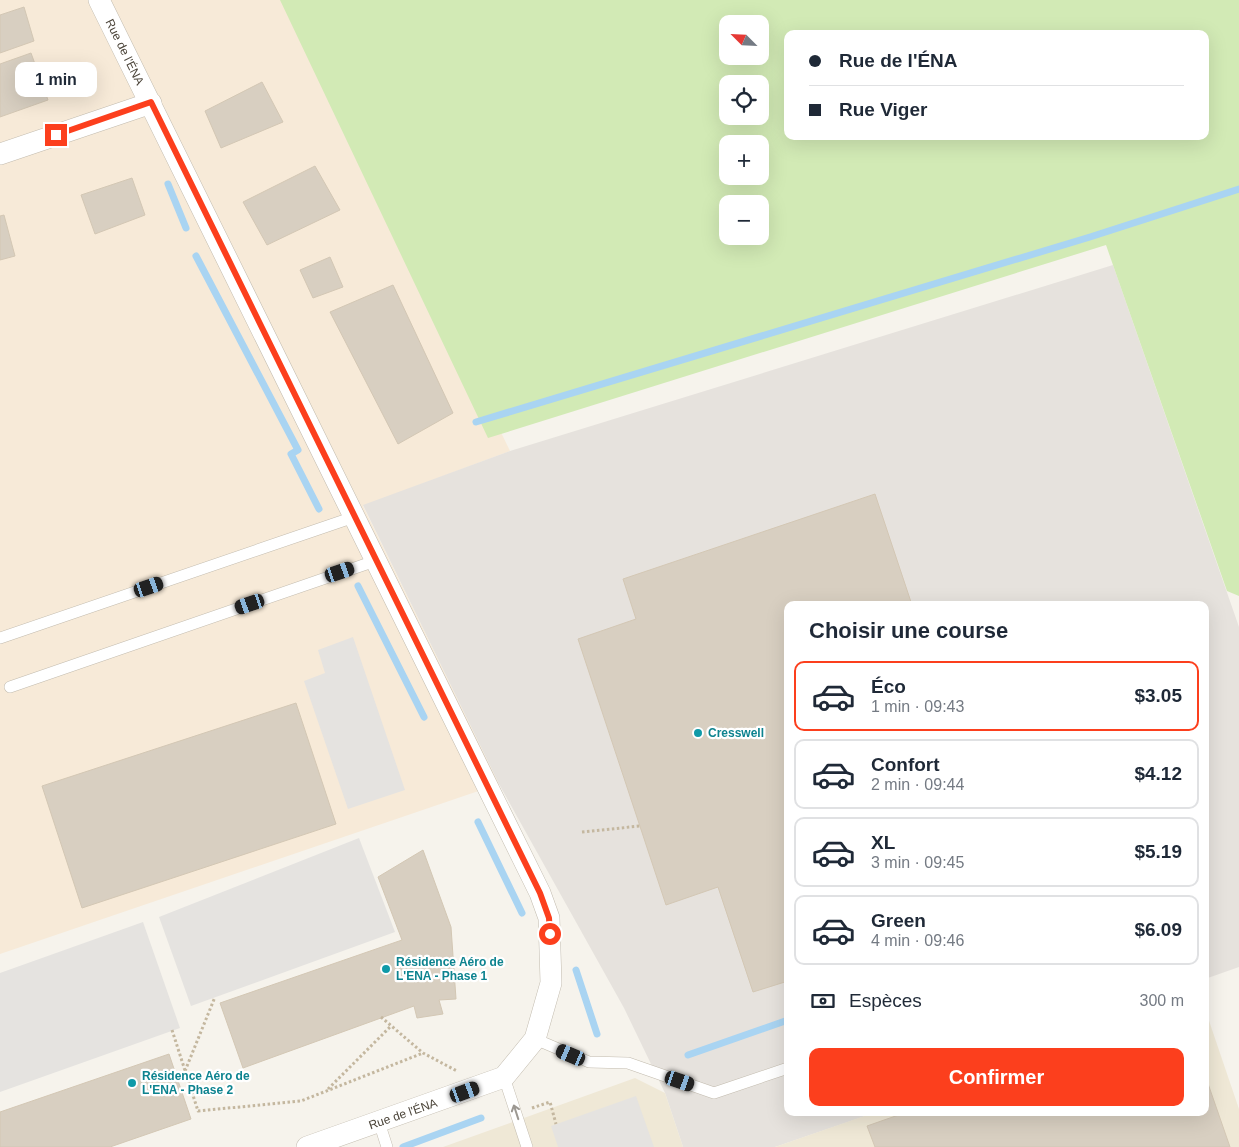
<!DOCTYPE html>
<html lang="fr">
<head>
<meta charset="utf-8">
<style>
  :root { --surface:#fff; --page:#f6f6f7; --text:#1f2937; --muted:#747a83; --line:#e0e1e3; --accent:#fc3f1d }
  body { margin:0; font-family:Helvetica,sans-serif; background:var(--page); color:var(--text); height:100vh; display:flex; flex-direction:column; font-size:19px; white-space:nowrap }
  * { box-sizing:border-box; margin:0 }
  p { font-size:16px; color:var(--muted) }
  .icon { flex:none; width:28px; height:28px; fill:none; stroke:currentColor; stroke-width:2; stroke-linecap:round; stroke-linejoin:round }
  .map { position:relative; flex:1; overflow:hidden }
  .details { position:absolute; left:784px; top:601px; width:425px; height:515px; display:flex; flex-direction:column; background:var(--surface); border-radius:10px; box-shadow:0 5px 20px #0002 }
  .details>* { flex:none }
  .hud { position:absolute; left:784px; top:30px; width:425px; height:110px; border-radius:10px; box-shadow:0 5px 20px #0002; display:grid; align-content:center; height:110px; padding:0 25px; background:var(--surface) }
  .needle { width:32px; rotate:294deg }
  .tools { position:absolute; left:719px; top:15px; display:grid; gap:10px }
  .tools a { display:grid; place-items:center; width:50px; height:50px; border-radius:10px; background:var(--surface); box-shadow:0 5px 20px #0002; font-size:25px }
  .end { position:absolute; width:22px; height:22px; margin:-11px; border:6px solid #fc3f1d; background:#fff; box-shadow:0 0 0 2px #fff }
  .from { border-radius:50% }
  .bubble { position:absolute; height:35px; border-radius:10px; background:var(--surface); box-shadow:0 5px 20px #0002; font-size:16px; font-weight:700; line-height:35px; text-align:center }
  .car { position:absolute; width:15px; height:30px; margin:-15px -8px; border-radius:6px; box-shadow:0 0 4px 1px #0007; background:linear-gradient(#222 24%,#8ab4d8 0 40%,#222 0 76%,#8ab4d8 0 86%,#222 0) }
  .hud b { display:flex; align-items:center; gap:18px; height:48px; font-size:19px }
  .hud b+b { border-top:1px solid var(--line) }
  .hud i { width:12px; height:12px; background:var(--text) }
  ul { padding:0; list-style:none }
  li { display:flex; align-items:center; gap:15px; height:70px; margin:0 10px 8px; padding:0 15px; border:2px solid var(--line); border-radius:10px }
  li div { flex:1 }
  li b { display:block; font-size:19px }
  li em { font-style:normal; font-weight:700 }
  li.active { border-color:var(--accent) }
  li>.icon { width:45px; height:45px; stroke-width:1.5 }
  h2 { padding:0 25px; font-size:22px; line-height:60px }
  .pay { display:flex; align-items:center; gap:12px; height:55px; padding:0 25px; font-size:19px }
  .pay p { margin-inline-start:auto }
  .button { display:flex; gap:10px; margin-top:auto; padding:10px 25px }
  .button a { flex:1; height:58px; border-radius:10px; background:var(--accent); color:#fff; font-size:20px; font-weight:700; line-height:58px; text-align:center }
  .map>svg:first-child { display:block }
  .commercial { fill:#f7ead8 }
  .industrial { fill:#e6e2dd }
  .education { fill:#efe8d6 }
  .green { fill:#d2eab5; fill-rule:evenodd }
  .parking { fill:#e5e3e0 }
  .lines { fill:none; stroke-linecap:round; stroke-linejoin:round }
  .stream { stroke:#a9d4f2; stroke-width:7 }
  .building { fill:#d8cfc1; stroke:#d3c7b4 }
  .lane-casing { stroke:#c2bbae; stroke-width:12 }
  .street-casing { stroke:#c2bbae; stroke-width:22 }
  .path { stroke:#c4b79f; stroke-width:3; stroke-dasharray:2.5 2.5; stroke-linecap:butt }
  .lane { stroke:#fff; stroke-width:11 }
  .street { stroke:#fff; stroke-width:21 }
  .oneway { stroke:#9c9892 }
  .route { stroke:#fc3f1d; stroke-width:6 }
  .culture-dot { fill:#0f9aa8; stroke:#fff; stroke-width:2 }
  .labels { text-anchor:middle; stroke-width:4.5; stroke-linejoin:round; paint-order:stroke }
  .street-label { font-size:12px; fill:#4b4439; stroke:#fff }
  .culture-label { font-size:12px; font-weight:bold; fill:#0d838f; stroke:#fff; text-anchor:start }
</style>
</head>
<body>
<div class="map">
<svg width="1239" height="1147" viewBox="0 0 1239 1147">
  <rect width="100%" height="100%" fill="#f6f3ec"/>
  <path class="commercial" d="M0,0H292L510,451L363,506L499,784L0,954Z"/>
  <path class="industrial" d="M1113,265L1239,627V967L1205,979V605H788V1112L874,1113L775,1147H683L665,1093L624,1008L499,784L363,505L510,451Z"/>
  <g class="education">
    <path d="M1205,1009L1239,1109V1147H775L873,1113L1205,1112Z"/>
    <path d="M635,1078L665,1093L683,1147H443Z"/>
  </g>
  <path class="green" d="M280,0H1239V596L1227,591L1106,245L488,438ZM728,24H760V56H728ZM788,34H1205V136H788ZM728,84H760V116H728ZM728,144H760V176H728ZM728,204H760V236H728Z"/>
  <g class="parking">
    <path d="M353,637L405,790L348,809L304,681L325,673L318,650Z"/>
    <path d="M359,838L395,932L191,1006L159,917Z"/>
    <path d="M143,922L180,1028L0,1092V973Z"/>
    <path d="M636,1096L654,1147H558L551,1126Z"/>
  </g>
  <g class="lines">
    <g class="stream">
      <path d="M168,184L186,228"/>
      <path d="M196,256L298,450L291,454L319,509"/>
      <path d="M476,422L1090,237L1239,189"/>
      <path d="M358,586L424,717"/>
      <path d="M478,822L522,913"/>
      <path d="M576,970L597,1034"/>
      <path d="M688,1055L788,1020"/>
      <path d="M403,1147L481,1118"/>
    </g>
  </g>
  <g class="building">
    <path d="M24,7L34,41L0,53V15Z"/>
    <path d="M31,53L48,100L0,117V64Z"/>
    <path d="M262,82L283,122L221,148L205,111Z"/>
    <path d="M315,166L340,210L267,245L243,202Z"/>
    <path d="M132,178L145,215L95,234L81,195Z"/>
    <path d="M4,215L15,256L0,260V216Z"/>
    <path d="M330,257L343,287L313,298L300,270Z"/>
    <path d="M393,285L453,413L398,444L330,312Z"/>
    <path d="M875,494L912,605H788V981L753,992L718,887L666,905L578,639L636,619L623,579Z"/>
    <path d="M296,703L336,824L82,908L42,786Z"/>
    <path d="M423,850L451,927L456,999L439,1000L443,1014L417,1018L414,1006L243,1068L220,1003L402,940L378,877Z"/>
    <path d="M169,1054L191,1119L110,1147H0V1112Z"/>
    <path d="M1205,1075L1230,1147H875L867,1126L907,1112H1205Z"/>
  </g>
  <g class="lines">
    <g class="lane-casing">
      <g id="lane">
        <path d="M0,638L354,517"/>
        <path d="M10,687L375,561"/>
        <path d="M535,1039L589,1062L628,1063L714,1093L788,1068"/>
        <path d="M504,1077L527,1147"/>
        <path d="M379,1122L387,1147"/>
      </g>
    </g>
    <g class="street-casing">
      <g id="street">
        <path id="s1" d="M99,0L540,893L549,918L551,983L535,1039L504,1077L307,1147"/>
        <path d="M0,154L151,103"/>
      </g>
    </g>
    <g class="path">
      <path d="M582,832L640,826"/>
      <path d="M381,1017L423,1053L457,1071"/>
      <path d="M172,1030L198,1111L301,1101L423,1053"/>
      <path d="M185,1071L215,997"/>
      <path d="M328,1089L391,1026"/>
      <path d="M532,1108L550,1102L556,1124"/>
    </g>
    <use href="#lane" class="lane"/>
    <use href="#street" class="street"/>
  </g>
  <defs><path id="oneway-shaft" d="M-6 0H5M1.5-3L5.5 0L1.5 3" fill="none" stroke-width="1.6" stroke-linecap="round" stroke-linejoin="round" transform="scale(1.25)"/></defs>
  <use class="oneway" href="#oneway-shaft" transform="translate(516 1112) rotate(-108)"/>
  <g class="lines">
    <path class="route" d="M56,135L151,102L540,893L549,918L550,934"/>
  </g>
  <g class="culture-dot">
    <circle cx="698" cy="733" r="5"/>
    <circle cx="386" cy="969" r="5"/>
    <circle cx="132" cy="1083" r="5"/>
  </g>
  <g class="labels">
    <g class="street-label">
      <text dy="4" stroke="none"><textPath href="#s1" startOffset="58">Rue de l'ÉNA</textPath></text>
      <text transform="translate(403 1114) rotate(-19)" y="4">Rue de l'ÉNA</text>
    </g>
    <g class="culture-label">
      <text x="708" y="737">Cresswell</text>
      <text x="396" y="966">Résidence Aéro de<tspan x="396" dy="14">L'ENA - Phase 1</tspan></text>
      <text x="142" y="1080">Résidence Aéro de<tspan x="142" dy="14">L'ENA - Phase 2</tspan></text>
    </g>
  </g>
</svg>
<div class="tools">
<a><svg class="needle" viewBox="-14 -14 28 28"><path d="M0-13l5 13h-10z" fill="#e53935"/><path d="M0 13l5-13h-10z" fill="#747a83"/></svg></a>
<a><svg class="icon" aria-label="locate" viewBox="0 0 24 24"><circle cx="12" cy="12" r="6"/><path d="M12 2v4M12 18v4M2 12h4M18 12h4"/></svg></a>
<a>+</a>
<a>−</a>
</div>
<i class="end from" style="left:550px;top:934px"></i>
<i class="end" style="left:56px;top:135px"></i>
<div class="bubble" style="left:15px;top:62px;width:82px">1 min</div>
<i class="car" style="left:340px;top:572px;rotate:71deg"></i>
<i class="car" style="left:149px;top:587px;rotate:71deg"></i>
<i class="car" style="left:250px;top:604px;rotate:251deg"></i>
<i class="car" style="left:571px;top:1055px;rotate:293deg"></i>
<i class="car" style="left:680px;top:1081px;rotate:109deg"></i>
<i class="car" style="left:465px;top:1092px;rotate:70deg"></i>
<div class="hud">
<b><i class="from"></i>Rue de l'ÉNA</b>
<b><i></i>Rue Viger</b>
</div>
<section class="details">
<h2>Choisir une course</h2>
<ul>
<li class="active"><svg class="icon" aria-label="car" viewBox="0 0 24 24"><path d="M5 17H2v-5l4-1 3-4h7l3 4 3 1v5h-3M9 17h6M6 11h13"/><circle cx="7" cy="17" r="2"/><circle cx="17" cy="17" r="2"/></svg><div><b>Éco</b><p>1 min · 09:43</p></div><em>$3.05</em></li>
<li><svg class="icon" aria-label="car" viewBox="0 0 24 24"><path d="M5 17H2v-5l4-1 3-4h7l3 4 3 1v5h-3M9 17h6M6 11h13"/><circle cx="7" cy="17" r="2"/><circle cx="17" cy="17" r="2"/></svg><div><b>Confort</b><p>2 min · 09:44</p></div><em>$4.12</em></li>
<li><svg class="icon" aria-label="car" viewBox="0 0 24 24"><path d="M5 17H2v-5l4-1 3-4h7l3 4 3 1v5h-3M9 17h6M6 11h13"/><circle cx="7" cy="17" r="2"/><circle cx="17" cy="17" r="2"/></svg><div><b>XL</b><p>3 min · 09:45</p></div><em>$5.19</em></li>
<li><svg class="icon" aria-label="car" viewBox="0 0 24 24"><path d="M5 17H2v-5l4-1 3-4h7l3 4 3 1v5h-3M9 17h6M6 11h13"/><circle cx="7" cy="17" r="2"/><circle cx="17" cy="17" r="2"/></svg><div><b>Green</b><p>4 min · 09:46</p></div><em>$6.09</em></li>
</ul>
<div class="pay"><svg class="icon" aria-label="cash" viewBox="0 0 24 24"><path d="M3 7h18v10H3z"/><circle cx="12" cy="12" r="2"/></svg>Espèces<p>300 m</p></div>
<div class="button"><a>Confirmer</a></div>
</section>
</div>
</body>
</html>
